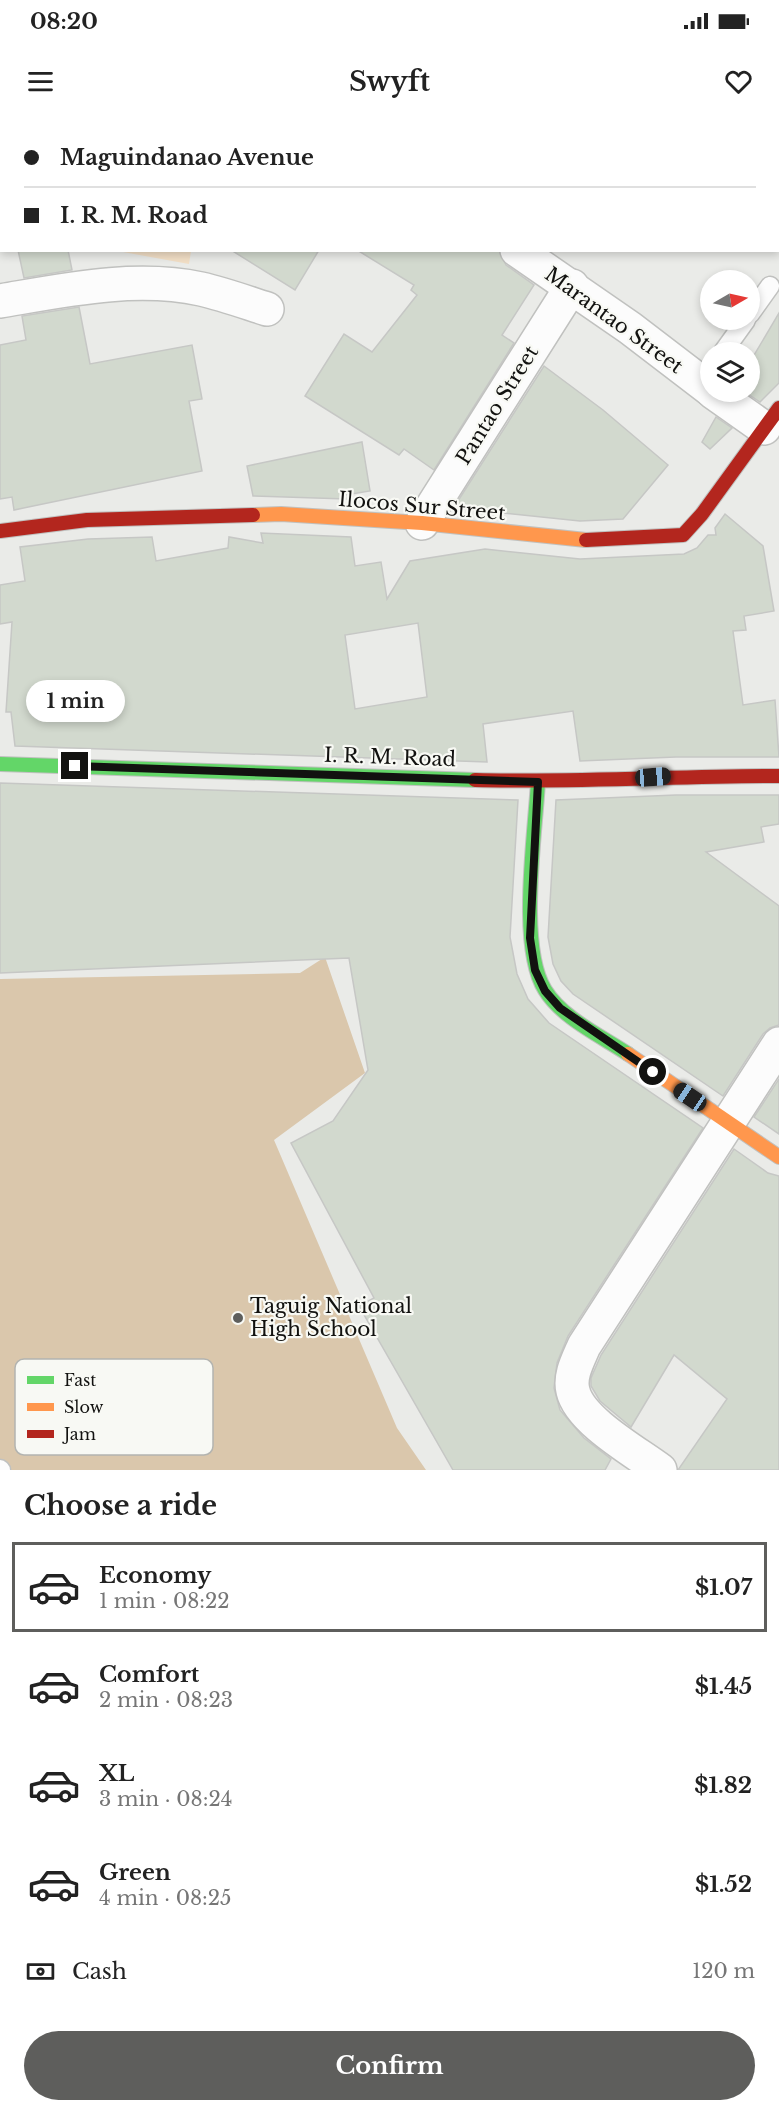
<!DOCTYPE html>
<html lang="en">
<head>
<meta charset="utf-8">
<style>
  :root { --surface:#fff; --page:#f6f6f6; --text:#222; --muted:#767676; --line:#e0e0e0; --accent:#5e5e5c }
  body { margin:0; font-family:"Libre Baskerville",serif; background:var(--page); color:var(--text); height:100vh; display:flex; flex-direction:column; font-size:22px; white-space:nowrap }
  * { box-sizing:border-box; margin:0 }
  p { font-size:20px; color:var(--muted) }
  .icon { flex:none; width:33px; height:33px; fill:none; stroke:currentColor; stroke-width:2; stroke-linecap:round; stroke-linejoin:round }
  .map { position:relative; height:1350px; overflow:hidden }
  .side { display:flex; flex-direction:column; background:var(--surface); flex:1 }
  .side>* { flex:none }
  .hud { position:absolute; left:0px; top:0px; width:780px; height:132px; box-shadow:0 3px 9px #0003; display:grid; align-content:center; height:132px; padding:0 24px; background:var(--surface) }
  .needle { width:39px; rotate:81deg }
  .tools { position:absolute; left:700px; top:150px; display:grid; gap:12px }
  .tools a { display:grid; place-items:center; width:60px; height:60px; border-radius:50%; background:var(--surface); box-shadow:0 3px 9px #0003; font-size:30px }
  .end { position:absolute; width:27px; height:27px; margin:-14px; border:8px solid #121210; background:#fff; box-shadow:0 0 0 3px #fff }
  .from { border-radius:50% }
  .bubble { position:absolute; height:42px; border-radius:21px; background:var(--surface); box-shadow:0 3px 9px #0003; font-size:20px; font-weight:700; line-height:42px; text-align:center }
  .car { position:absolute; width:18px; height:36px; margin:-18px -9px; border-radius:8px; box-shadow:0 0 4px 2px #0007; background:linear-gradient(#222 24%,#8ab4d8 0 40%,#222 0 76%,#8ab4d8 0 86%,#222 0) }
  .hud b { display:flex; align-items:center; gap:21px; height:57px; font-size:22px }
  .hud b+b { border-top:2px solid var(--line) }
  .hud i { width:15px; height:15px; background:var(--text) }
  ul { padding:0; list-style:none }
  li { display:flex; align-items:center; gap:18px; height:90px; margin:0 12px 9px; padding:0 12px; border:3px solid transparent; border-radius:0px }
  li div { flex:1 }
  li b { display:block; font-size:22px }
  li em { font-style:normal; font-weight:700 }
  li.current { border-color:var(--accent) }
  li>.icon { width:54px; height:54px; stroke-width:1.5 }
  h2 { padding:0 24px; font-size:27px; line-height:72px }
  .pay { display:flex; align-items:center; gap:15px; height:66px; padding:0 24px; font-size:22px }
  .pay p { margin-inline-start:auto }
  .action { display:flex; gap:12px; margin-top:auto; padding:12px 24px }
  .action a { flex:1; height:69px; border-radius:36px; background:var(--accent); color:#fff; font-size:24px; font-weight:700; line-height:69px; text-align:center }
  .status { display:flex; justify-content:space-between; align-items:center; height:42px; padding:0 30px; background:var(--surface); direction:ltr }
  .status svg { height:16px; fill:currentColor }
  header { display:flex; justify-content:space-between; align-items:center; height:78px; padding:0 24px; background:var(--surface); font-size:27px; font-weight:700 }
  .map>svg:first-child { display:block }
  .green { fill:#f2dfc6 }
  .forest { fill:#dac7ac }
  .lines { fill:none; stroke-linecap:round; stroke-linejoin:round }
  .river { stroke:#97bba2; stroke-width:80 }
  .building { fill:#d2d9ce; stroke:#c6c7c5; stroke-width:1.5; fill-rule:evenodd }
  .lane-casing { stroke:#c0c1bf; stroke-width:21 }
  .street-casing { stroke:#c0c1bf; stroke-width:36 }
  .fast-casing { stroke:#c0c1bf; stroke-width:16 }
  .slow-casing { stroke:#c0c1bf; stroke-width:16 }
  .jam-casing { stroke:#c0c1bf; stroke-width:16 }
  .lane { stroke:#fcfcfc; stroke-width:18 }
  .street { stroke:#fcfcfc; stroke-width:33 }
  .fast { stroke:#63d668; stroke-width:14 }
  .slow { stroke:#ff974d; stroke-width:14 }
  .jam { stroke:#b3261e; stroke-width:14 }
  .route { stroke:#121210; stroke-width:8 }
  .poi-dot { fill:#5e5e5c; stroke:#f8f9f4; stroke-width:2 }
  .labels { text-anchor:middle; stroke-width:4.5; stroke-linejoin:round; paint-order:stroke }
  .street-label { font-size:20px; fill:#121210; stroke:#f8f9f4 }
  .poi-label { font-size:20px; fill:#121210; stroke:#f8f9f4; text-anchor:start }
  .key { fill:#f8f9f4; stroke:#b3b4b0; stroke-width:1.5 }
  .key-label { font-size:16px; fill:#121210 }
</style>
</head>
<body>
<div class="status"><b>08:20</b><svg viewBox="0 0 49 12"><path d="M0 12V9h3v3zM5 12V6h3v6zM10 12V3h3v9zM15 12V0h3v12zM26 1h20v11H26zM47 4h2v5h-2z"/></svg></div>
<header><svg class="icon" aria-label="menu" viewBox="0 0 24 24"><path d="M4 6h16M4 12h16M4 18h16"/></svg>Swyft<svg class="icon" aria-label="heart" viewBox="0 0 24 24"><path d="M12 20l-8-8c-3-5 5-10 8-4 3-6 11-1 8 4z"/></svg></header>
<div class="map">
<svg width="779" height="1350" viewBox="0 0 779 1350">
  <rect width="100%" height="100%" fill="#eaebe8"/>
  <path class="green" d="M112,130H191V131L189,144Z"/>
  <path class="forest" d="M325,837L365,953L274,1020L397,1308L426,1350H0V859L300,853Z"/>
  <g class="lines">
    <g class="river">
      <path d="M738,0L739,2"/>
      <path d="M778,46L779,47"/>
    </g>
  </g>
  <g class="building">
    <path d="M18,130H68L72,150L24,158Z"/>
    <path d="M231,130H319L295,170Z"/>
    <path d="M357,130H499L506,145L534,165L502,215L514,223L434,350L404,329L399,335L305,276L344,214L372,232L417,175L411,170L414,165Z"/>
    <path d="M79,187L90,244L192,225L202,279L189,281L202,351L14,390L12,377L0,379V225L26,220L22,196Z"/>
    <path d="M779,193V263L760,282L745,272H750V233L753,237Z"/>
    <path d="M544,246L603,290L668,345L623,399L580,401L464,389L456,384Z"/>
    <path d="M716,297L732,308L710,329L702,322Z"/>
    <path d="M362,322L370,371L345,375L346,379L253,376L247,346Z"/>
    <path d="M725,394L763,426L774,491L744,496L746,510L733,511L743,585L775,580L779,637H676L580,641L573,591L483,604L487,642L15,626L11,592H6L12,502L0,504V465L25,461L20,427L88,419L152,417L156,441L228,428L229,417L263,423L261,413L351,417L355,446L381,442L387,479L410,441L485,429L580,439L684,434L697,428L708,415H716L715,408ZM418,503L427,577L355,589L345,515Z"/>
    <path d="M0,663L518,680L510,817L517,854L528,879L549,903L703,1008L568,1216L557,1243L554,1268L560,1290L584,1318L611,1339L605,1350H453L359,1186L374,1178L291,1023L333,1001L368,950L349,838L0,853Z"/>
    <path d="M676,675H779V704L761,707L764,722L706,732L779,786V905L770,908L763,914L723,976L573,874L561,861L553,844L548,817L556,680Z"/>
    <path d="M779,959V1014L754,997Z"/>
    <path d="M734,1029L768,1053L779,1056V1350H678L727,1279L674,1235L631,1307L600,1281L591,1266V1258L601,1235Z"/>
  </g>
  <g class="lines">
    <g class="lane-casing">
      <g id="lane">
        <path d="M750,194L770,166"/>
        <path d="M723,232L746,200"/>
        <path d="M0,1349L1,1350"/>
      </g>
    </g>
    <g class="street-casing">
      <g id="street">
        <path d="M308,0L310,2"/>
        <path d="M517,130L630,208L711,270"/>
        <path d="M0,181C65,170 135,155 201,169C223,174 245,182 267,189"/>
        <path d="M713,272L764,308"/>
        <path d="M422,403L572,166"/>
        <path d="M660,1350C636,1332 580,1301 573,1271C569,1256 578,1240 584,1226L779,924"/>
      </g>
    </g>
    <g class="fast-casing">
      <g id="fast">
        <path d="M0,644L475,660"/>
        <path d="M538,662C535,715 518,827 545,870C562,898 601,916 628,934"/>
      </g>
    </g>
    <g class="slow-casing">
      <g id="slow">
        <path d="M253,395L281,394L422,403L586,420"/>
        <path d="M628,934L779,1037"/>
      </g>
    </g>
    <g class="jam-casing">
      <g id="jam">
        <path d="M0,411L87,400L253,395"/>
        <path d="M586,420L683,415L702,394L779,288"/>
        <path d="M475,660C576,663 678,656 779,656"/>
      </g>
    </g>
    <use href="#lane" class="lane"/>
    <use href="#street" class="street"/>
    <use href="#fast" class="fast"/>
    <use href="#slow" class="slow"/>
    <use href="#jam" class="jam"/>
  </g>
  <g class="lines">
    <path class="route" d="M75,646L538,662L530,818L535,850L545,871L560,888L653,952"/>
  </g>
  <circle class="poi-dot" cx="238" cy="1198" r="6"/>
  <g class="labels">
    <g class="street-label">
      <text transform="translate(614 200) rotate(36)" y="7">Marantao Street</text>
      <text transform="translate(497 285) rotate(-58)" y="7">Pantao Street</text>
      <text transform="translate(422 386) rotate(5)" y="7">Ilocos Sur Street</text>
      <text transform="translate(390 637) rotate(2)" y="7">I. R. M. Road</text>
    </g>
    <g class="poi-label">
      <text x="250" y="1193">Taguig National<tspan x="250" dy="23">High School</tspan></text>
    </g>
  </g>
  <rect x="15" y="1239" width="198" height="96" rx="9" class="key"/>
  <rect x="27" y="1256" width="27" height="8" fill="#63d668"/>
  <rect x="27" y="1283" width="27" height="8" fill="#ff974d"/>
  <rect x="27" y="1310" width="27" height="8" fill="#b3261e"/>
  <g class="key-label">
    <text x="64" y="1266">Fast</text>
    <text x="64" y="1293">Slow</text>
    <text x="64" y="1320">Jam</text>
  </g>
</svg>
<div class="tools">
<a><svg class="needle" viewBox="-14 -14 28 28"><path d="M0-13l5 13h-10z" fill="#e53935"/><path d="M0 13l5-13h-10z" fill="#767676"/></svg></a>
<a><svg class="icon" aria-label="layers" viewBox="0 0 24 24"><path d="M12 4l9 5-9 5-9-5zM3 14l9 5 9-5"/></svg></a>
</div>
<i class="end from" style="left:653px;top:952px"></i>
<i class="end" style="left:75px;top:646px"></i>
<div class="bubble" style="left:26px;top:560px;width:99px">1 min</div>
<i class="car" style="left:653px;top:657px;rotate:86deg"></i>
<i class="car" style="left:690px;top:977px;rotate:304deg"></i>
<div class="hud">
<b><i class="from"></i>Maguindanao Avenue</b>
<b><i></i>I. R. M. Road</b>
</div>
</div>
<section class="side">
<h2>Choose a ride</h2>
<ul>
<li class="current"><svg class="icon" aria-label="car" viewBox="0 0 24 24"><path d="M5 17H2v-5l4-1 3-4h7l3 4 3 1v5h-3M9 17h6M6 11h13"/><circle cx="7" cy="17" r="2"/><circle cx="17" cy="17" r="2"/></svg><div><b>Economy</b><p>1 min · 08:22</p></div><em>$1.07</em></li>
<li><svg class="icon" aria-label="car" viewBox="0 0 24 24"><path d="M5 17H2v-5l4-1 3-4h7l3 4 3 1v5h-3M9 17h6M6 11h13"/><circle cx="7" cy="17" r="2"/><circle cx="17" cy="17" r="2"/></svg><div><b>Comfort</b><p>2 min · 08:23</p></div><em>$1.45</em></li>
<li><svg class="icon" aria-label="car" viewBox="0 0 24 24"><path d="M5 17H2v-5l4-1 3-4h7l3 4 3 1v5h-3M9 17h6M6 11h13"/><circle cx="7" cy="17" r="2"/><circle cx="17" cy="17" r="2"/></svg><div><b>XL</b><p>3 min · 08:24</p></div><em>$1.82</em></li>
<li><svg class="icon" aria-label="car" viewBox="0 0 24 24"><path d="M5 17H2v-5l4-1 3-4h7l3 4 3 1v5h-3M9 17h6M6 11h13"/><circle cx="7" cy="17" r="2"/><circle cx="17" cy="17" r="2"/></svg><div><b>Green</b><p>4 min · 08:25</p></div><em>$1.52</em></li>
</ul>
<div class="pay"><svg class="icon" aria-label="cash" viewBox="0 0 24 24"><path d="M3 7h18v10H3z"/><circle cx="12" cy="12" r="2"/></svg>Cash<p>120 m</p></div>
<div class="action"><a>Confirm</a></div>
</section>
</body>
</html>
